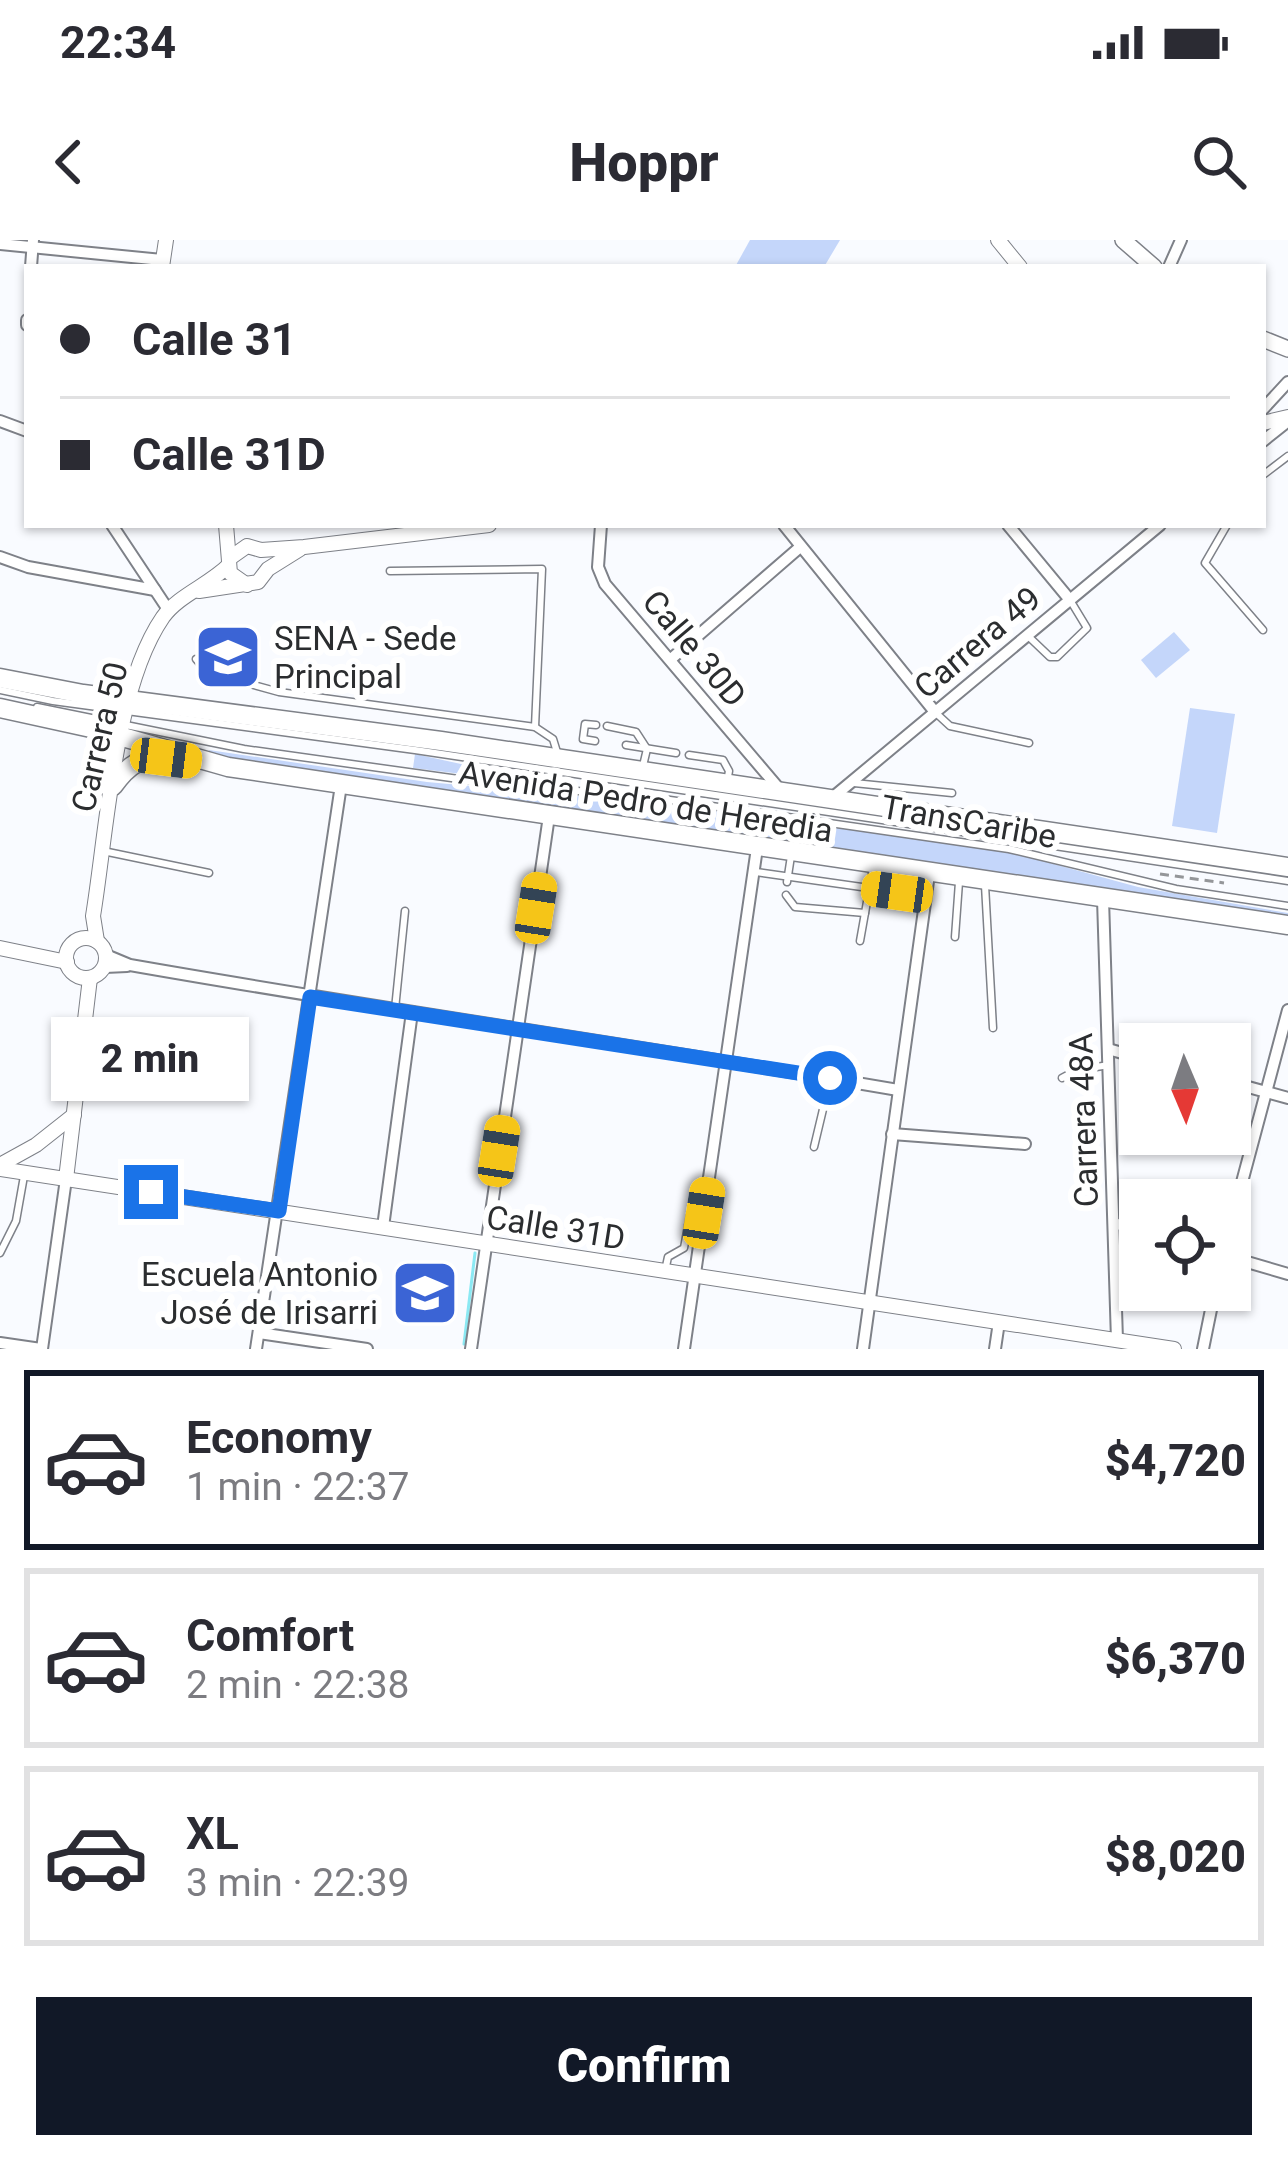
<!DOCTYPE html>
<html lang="en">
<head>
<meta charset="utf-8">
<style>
  :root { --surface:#fff; --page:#f7f7f7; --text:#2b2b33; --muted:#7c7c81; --line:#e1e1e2; --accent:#111827 }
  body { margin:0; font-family:Roboto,sans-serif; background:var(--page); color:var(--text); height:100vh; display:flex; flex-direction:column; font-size:45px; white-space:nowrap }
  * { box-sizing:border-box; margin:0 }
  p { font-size:39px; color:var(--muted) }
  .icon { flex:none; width:66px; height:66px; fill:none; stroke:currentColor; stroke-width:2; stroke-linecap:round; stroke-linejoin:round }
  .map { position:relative; height:1109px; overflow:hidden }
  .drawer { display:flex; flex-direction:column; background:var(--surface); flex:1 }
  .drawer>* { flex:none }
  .guide { position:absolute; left:24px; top:24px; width:1242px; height:264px; border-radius:0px; box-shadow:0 3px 9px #0004; display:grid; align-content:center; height:264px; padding:0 36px; background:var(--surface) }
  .needle { width:78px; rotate:178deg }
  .fabs { position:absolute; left:1119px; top:783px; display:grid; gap:24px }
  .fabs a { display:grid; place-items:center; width:132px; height:132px; border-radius:0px; background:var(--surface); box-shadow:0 3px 9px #0004; font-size:60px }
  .end { position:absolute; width:54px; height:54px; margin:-27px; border:15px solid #1a73e8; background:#fff; box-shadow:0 0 0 6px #fff }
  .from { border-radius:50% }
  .bubble { position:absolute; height:84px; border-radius:0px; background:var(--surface); box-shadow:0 3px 9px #0004; font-size:39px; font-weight:800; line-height:84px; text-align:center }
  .car { position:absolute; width:36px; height:72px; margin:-36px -18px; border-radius:15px; box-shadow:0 0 9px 3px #0007; background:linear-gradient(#f5c518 24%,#345 0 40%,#f5c518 0 76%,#345 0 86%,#f5c518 0) }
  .guide b { display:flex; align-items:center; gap:42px; height:114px; font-size:45px }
  .guide b+b { border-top:3px solid var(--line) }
  .guide i { width:30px; height:30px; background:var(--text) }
  ul { padding:21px 0 0; list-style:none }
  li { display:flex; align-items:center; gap:36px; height:180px; margin:0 24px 18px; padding:0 12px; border:6px solid var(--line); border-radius:0px }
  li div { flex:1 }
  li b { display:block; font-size:45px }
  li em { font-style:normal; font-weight:800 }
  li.current { border-color:var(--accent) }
  li>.icon { width:108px; height:108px; stroke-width:1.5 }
  .primary-button { display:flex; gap:24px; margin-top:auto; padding:24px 36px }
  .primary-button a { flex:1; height:138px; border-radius:0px; background:var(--accent); color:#fff; font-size:48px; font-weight:800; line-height:138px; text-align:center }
  .status { display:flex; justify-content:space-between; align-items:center; height:84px; padding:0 60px; background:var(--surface); direction:ltr }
  .status svg { height:33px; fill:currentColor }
  header { display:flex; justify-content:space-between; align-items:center; height:156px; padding:0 36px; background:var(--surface); font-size:54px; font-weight:800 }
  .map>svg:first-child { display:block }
  .green { fill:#c4d6fa }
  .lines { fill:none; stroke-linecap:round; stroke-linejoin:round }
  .stream { stroke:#8be9f3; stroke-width:3 }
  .service-casing { stroke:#7e8188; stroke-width:9 }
  .minor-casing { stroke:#7e8188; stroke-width:14 }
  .tertiary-casing { stroke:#7e8188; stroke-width:16 }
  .secondary-casing { stroke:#7e8188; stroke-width:18 }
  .trunk-casing { stroke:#7e8188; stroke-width:21 }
  .path { stroke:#949699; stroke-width:3; stroke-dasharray:9 6; stroke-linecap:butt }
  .service { stroke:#fff; stroke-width:6 }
  .minor { stroke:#fff; stroke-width:10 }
  .tertiary { stroke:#fff; stroke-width:14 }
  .secondary { stroke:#fff; stroke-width:15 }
  .trunk { stroke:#fff; stroke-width:18 }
  .route { stroke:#1a73e8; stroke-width:15 }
  .labels { text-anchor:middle; stroke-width:12; stroke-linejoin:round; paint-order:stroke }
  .poi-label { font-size:33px; fill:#2b2d2f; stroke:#fff; text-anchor:start }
  .street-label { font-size:33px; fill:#2b2d2f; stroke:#fff }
</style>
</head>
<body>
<div class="status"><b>22:34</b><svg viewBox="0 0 49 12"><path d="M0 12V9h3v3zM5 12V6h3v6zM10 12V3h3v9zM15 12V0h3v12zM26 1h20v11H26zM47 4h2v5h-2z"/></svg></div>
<header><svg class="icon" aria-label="back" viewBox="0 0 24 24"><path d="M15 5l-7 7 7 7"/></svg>Hoppr<svg class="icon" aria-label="search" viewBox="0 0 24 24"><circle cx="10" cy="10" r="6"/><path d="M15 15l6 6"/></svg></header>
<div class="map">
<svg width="1288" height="1109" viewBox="0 0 1288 1109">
  <rect width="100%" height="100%" fill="#f9fbff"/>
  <g class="green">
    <path d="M750,0H840L824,27H735Z"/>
    <path d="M1174,392L1190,410L1156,438L1141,420Z"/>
    <path d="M1190,468L1235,474L1217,593L1172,586Z"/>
    <path d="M209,510L427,542L659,563L1006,611L1138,647L1288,673V680L208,517Z"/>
    <path d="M415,514L507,534L470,535L413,528Z"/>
  </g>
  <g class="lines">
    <path class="stream" d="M464,1104L475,1013"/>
    <g class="service-casing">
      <g id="service">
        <path d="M1263,235L1288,216"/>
        <path d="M1227,285L1205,323L1263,390"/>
        <path d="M390,331L542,329L535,487"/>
        <path d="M1028,396L1050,417H1057L1087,388L1070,360"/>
        <path d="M196,419L207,432L279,452L535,487L553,499L557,512"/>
        <path d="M0,450L53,461L415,510L1288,641"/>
        <path d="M37,467L244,509L480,542L663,559L1009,609L1176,649L1288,666"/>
        <path d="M937,474L950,486L1029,503"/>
        <path d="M607,486L636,492L647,509L642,530"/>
        <path d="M595,501L583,499L585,484L596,485"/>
        <path d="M626,505L676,513"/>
        <path d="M689,515L723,520L729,531L727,542"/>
        <path d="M854,543L952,553"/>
        <path d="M103,611L209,633"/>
        <path d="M756,632L925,656"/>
        <path d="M787,642L791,616"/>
        <path d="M985,645L993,788"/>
        <path d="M786,655L795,667L865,673"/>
        <path d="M955,697L959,642"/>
        <path d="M860,701L873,628"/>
        <path d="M395,769L405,671"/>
        <path d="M82,824L142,830"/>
        <path d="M1062,838L1077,830L1109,825"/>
        <path d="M814,907L830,840"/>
        <path d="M0,1013L16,981L24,936"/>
        <path d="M665,1031L668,1017L684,1008L690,975L704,972"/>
      </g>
    </g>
    <g class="minor-casing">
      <g id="minor">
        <path d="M0,4L162,20"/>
        <path d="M31,27L33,0"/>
        <path d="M1169,27L1181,0"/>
        <path d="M27,80V85"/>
        <path d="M1263,169L1288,142"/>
        <path d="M0,181L27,191"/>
        <path d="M1263,201L1288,181"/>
        <path d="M112,285L169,371"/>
        <path d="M601,285L598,327L605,344L781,551"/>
        <path d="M784,285L935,472"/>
        <path d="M1008,285L1070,360"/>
        <path d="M0,317L28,327L155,350"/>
        <path d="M671,419L799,308"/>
        <path d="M832,558L1160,285"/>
        <path d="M1103,659L1117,1100"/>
        <path d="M106,715L130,725C386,770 642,806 898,850"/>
        <path d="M105,727L127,726"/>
        <path d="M1108,809L1140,818"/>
        <path d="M1230,842L1288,858"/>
        <path d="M892,894L1025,904"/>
        <path d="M1114,983L1140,991"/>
        <path d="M383,987L412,772"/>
        <path d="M1230,987L1288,770"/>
        <path d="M1230,1017L1288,1034"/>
        <path d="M259,1093L367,1109"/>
        <path d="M0,1103L41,1109"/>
        <path d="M42,1109L66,939"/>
        <path d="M256,1109L341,545"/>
        <path d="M471,1109L549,576"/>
        <path d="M684,1109L757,608"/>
        <path d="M863,1109L929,634"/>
        <path d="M995,1109L999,1082"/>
        <path d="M1203,1109L1215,1050"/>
      </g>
    </g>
    <g class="tertiary-casing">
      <g id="tertiary">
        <path d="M998,0L1020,27"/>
        <path d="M162,27L166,0"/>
        <path d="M1263,183L1288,177"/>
        <path d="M226,285L230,333L247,345"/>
        <path d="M230,318L247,306L261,310L304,307L489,285"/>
        <path d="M199,351L258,342L268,329L300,309"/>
        <circle cx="86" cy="718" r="20"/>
        <path d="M97,701L93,676C107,591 114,448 163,377C179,355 209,345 229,325"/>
        <path d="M0,708L67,722"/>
        <path d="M0,925L36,905L74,875"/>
        <path d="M0,929L1174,1109"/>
        <path d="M66,939L90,738"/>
      </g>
    </g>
    <g class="secondary-casing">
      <g id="secondary">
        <path d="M1123,0L1154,27"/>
        <path d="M1263,99L1288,109"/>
      </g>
    </g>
    <g class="trunk-casing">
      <g id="trunk">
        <path d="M0,438L83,454L441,501L1288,627"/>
        <path d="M0,468L91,488L228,527L1288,685"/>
        <path d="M113,546C129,524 141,516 169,518"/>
      </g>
    </g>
    <path class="path" d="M1160,634L1224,643"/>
    <use href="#service" class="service"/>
    <use href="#minor" class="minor"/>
    <use href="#tertiary" class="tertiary"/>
    <use href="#secondary" class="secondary"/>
    <use href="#trunk" class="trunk"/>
  </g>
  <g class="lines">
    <path class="route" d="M151,952L279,971L310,757L830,838"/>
  </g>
  <defs>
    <g id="university-square" transform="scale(3.45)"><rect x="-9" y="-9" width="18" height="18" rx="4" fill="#3b64d5" stroke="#fff"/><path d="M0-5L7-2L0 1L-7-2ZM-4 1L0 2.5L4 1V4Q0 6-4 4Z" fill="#fff"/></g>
    <g id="school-square" transform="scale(3.45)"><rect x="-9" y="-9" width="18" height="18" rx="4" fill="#3b64d5" stroke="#fff"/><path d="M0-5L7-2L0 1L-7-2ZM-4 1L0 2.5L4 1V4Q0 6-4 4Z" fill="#fff"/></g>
  </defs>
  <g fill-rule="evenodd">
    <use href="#university-square" x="228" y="417"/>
    <use href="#school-square" x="425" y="1053"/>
  </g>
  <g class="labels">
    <g class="poi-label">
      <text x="274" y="410">SENA - Sede<tspan x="274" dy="38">Principal</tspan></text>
      <text x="378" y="1046" text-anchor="end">Escuela Antonio<tspan x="378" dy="38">José de Irisarri</tspan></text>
    </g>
    <g class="street-label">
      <text transform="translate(977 402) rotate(-40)" y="12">Carrera 49</text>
      <text transform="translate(695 408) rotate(50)" y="12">Calle 30D</text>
      <text transform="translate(99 497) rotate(-77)" y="12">Carrera 50</text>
      <text transform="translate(646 561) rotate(9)" y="12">Avenida Pedro de Heredia</text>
      <text transform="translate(969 581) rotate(10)" y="12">TransCaribe</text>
      <text transform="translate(1083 880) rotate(-92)" y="12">Carrera 48A</text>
      <text transform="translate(556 987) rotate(9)" y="12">Calle 31D</text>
    </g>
  </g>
</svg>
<div class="fabs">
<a><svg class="needle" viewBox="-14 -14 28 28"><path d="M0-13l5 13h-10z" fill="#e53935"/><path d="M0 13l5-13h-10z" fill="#7c7c81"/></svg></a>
<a><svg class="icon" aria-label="locate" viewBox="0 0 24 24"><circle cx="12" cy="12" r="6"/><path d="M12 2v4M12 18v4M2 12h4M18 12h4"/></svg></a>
</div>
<i class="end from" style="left:830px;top:838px"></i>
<i class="end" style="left:151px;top:952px"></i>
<div class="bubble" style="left:51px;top:777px;width:198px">2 min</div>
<i class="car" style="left:166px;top:518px;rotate:97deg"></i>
<i class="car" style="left:897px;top:652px;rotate:278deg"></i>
<i class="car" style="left:536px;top:668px;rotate:9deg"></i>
<i class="car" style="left:499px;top:911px;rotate:9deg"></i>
<i class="car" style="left:704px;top:973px;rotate:9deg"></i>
<div class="guide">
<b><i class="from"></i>Calle 31</b>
<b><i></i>Calle 31D</b>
</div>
</div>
<section class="drawer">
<ul>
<li class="current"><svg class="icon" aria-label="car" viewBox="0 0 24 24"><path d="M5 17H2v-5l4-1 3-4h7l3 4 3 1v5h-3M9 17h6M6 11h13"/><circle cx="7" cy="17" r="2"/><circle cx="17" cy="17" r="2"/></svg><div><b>Economy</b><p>1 min · 22:37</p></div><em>$4,720</em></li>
<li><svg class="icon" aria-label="car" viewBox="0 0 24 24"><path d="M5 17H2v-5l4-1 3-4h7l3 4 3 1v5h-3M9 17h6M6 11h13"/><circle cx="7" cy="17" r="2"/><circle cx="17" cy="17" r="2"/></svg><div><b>Comfort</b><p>2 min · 22:38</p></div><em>$6,370</em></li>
<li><svg class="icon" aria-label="car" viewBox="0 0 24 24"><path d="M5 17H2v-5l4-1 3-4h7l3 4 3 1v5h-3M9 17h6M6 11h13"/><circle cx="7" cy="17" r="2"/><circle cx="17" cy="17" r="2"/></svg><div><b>XL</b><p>3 min · 22:39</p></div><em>$8,020</em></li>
</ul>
<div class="primary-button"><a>Confirm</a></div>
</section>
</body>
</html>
